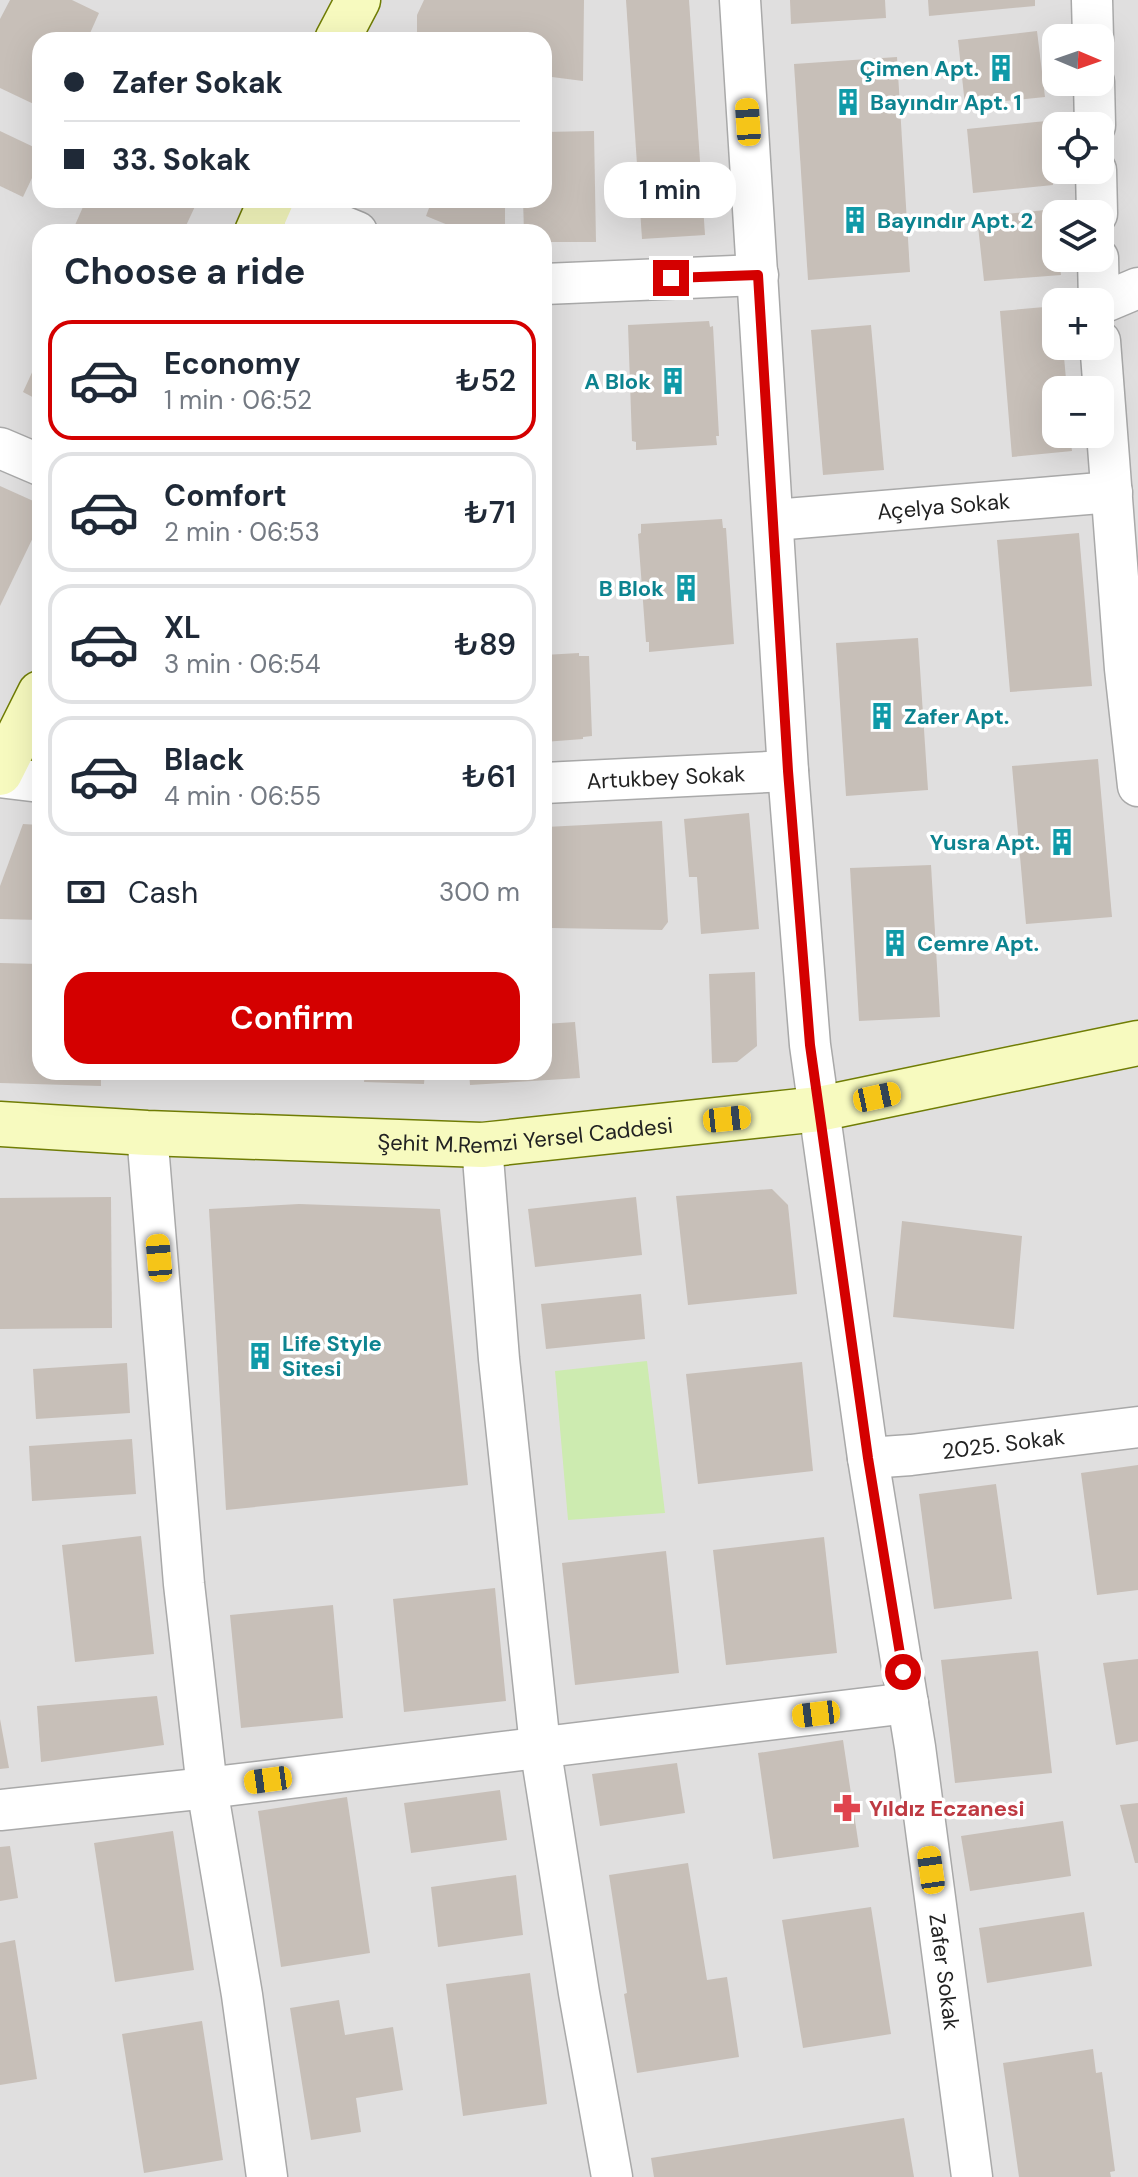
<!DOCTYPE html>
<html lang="en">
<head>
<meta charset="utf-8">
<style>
  :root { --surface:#fff; --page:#f6f6f7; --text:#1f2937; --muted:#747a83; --line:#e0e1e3; --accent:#d40000 }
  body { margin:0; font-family:"DM Sans",sans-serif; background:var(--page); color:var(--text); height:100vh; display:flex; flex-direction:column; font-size:30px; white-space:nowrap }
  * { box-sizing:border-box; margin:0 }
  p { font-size:26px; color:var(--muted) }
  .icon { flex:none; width:44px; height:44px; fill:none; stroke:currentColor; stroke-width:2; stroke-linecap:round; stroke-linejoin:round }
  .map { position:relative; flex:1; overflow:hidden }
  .details { position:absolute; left:32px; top:224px; width:520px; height:856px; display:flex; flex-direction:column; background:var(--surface); border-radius:24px; box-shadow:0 8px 32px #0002 }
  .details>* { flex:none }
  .hud { position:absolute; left:32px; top:32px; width:520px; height:176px; border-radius:24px; box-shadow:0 8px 32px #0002; display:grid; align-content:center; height:176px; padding:0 32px; background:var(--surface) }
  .needle { width:52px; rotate:92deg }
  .tools { position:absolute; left:1042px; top:24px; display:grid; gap:16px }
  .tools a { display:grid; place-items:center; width:72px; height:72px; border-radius:16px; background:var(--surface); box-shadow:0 8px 32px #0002; font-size:40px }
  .end { position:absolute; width:36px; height:36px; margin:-18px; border:10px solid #d40000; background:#fff; box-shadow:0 0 0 4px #fff }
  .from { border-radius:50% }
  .bubble { position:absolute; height:56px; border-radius:24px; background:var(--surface); box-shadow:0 8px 32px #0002; font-size:26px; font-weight:600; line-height:56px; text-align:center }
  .car { position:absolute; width:24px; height:48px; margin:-24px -12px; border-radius:10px; box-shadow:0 0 6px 2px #0007; background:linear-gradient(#f5c518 24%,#345 0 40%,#f5c518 0 76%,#345 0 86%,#f5c518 0) }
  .hud b { display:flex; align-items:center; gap:28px; height:76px; font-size:30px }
  .hud b+b { border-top:2px solid var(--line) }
  .hud i { width:20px; height:20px; background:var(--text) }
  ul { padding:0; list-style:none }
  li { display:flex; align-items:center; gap:24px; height:120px; margin:0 16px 12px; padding:0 16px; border:4px solid var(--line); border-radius:24px }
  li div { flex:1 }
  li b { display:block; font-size:30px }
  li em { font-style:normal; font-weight:600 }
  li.active { border-color:var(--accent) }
  li>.icon { width:72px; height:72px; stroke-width:1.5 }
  h2 { padding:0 32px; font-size:36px; line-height:96px }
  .pay { display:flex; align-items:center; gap:20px; height:88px; padding:0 32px; font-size:30px }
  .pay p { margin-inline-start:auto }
  .cta { display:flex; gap:16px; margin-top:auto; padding:16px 32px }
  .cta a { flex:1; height:92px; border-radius:24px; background:var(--accent); color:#fff; font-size:32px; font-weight:600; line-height:92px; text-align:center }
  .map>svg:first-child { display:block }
  .residential { fill:#e0dfdf; fill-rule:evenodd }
  .grass { fill:#cdebb0 }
  .building { fill:#c7bfb8 }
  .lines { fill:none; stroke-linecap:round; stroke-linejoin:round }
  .street-casing { stroke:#a9a9a9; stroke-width:43 }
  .secondary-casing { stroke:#707d05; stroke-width:47 }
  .street { stroke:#fff; stroke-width:40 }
  .secondary { stroke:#f7fabf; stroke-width:44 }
  .route { stroke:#d40000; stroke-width:10 }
  .labels { text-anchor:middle; stroke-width:7; stroke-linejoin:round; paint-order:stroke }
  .culture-label { font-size:22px; font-weight:bold; fill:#0d838f; stroke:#fff; text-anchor:start }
  .street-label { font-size:22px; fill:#222; stroke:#fff }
  .health-label { font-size:22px; font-weight:bold; fill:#be3a42; stroke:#fff; text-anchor:start }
</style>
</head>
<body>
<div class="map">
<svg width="1138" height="2177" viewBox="0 0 1138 2177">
  <rect width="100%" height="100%" fill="#f2efe9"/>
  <path class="residential" d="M0,0H1138V2177H0ZM1056,38H1100V82H1056ZM40,40H544V200H40ZM1056,126H1100V170H1056ZM1056,214H1100V258H1056ZM40,232H544V1072H40ZM1056,302H1100V346H1056ZM1056,390H1100V434H1056Z"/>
  <path class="grass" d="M647,1361L665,1513L568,1520L555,1371Z"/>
  <g class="building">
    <path d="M10,0H72L99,13L87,40H40V107L0,88V19Z"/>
    <path d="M424,0H584L583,81L544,76V40H417V15Z"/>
    <path d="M626,0H689L705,235L642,239Z"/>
    <path d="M790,0H885L886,18L791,24Z"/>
    <path d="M928,0H1035V6L929,16Z"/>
    <path d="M1037,31L1045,97L965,105L958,40Z"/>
    <path d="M897,57L910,272L808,280L794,64Z"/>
    <path d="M1046,121L1053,185L973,193L967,129Z"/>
    <path d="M0,131L40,150V161L23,197L0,186Z"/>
    <path d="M594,131L596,242H544V232H524L523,200H544V132Z"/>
    <path d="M86,200H198L183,232H72Z"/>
    <path d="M432,200H505V232H465L426,216Z"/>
    <path d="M1055,209L1056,258H1059L1061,275L984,281L977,217Z"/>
    <path d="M1056,306V346H1063L1067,390H1056V434H1070L1072,451L1012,457L1000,311Z"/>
    <path d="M709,321L710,327L713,326L719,436H716L717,445L636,450V442L632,441L628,325Z"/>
    <path d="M871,325L884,470L823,475L811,330Z"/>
    <path d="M40,355V401L23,392Z"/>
    <path d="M0,486L40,504V523L0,606Z"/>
    <path d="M722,519L723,528H726L734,644L649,652V642H646L638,534L641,533V524Z"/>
    <path d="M1079,533L1092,686L1010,692L997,540Z"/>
    <path d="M918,638L928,790L846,796L836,643Z"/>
    <path d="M579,653V656H589L592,736L583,737V739L544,742V655Z"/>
    <path d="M1098,759L1112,917L1026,924L1012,766Z"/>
    <path d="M749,813L759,929L701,934L697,877H689L684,819Z"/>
    <path d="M662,821L668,922L662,930L552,928L546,827Z"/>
    <path d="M23,824L40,825V920L0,919V886Z"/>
    <path d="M931,865L940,1017L859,1021L850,868Z"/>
    <path d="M0,963L40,964V1072H101V1086L0,1083Z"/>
    <path d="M755,972L757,1046L737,1062L712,1063L709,974Z"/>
    <path d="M575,1022L580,1078L470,1085L469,1072H544V1024Z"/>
    <path d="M212,1072H322V1079L211,1075Z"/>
    <path d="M365,1072H425L424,1084L364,1082Z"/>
    <path d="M772,1189L788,1205L797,1294L688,1305L676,1196Z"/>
    <path d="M111,1197L112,1328L0,1329V1198Z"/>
    <path d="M636,1197L642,1255L535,1267L528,1209Z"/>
    <path d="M299,1204L440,1209L468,1485L226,1510L209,1209Z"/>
    <path d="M902,1221L1022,1236L1014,1329L893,1317Z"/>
    <path d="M641,1294L645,1339L546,1349L541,1304Z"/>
    <path d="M802,1362L813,1471L698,1484L686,1374Z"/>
    <path d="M127,1363L130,1413L36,1419L33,1369Z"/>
    <path d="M132,1439L136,1494L32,1501L29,1446Z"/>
    <path d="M1138,1465V1590L1097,1595L1081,1473Z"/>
    <path d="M996,1484L1012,1599L934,1609L919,1494Z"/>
    <path d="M141,1536L154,1654L75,1662L62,1545Z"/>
    <path d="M824,1537L837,1653L726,1665L713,1550Z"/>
    <path d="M666,1551L679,1673L575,1685L562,1563Z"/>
    <path d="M495,1588L506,1701L404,1712L393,1599Z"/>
    <path d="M333,1605L343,1718L241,1728L230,1615Z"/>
    <path d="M1038,1651L1052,1773L955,1783L941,1660Z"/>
    <path d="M1138,1659V1741L1116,1745L1103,1663Z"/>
    <path d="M157,1696L164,1745L41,1762L37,1706Z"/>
    <path d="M0,1719L9,1768L0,1769Z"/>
    <path d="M843,1740L859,1847L773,1859L758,1753Z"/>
    <path d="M677,1763L685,1813L600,1826L592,1774Z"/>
    <path d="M500,1790L507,1840L411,1853L404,1803Z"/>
    <path d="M347,1797L370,1953L281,1967L258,1811Z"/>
    <path d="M1138,1803V1863H1135L1120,1805Z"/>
    <path d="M1063,1821L1071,1876L970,1891L961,1836Z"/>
    <path d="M173,1831L194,1970L115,1982L94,1843Z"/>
    <path d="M10,1846L18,1898L0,1901V1847Z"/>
    <path d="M688,1863L707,1980L727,1977L739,2057L637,2073L624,1994L627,1993L609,1875Z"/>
    <path d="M516,1875L523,1935L438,1947L431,1887Z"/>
    <path d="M871,1907L891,2034L803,2048L782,1920Z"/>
    <path d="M1084,1912L1092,1966L987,1983L979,1928Z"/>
    <path d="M15,1940L37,2079L0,2085V1943Z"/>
    <path d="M530,1973L547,2104L463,2116L446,1984Z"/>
    <path d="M339,2000L345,2035L393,2027L403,2090L356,2098L361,2132L311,2140L290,2008Z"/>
    <path d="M202,2021L223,2160L144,2173L122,2034Z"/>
    <path d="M1093,2049L1096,2073L1102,2072L1115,2171L1110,2172L1111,2177H1019L1003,2063Z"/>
    <path d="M904,2118L914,2177H654L651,2158Z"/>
  </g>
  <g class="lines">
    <g class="street-casing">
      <g id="street">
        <path id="s1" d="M740,0L788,771L810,1045L868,1458L915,1747L972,2177"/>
        <path d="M1092,0L1093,38"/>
        <path d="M1094,82L1095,126"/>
        <path d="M1096,170L1097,214"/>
        <path d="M279,200L357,232"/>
        <path d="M1098,258L1099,302"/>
        <path d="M544,284L758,275"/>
        <path d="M1100,304L1138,288"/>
        <path d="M1100,341L1125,669L1138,786"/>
        <path d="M0,448L40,465"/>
        <path id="s2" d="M774,520L1112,492"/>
        <path d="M0,777L40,782"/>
        <path id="s3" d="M544,783L788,771"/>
        <path d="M147,1133L184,1584L207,1788L242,1995L267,2177"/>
        <path d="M482,1145L499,1359L540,1746L579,1993L612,2177"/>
        <path id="s4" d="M868,1458L911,1455L1138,1427"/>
        <path d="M0,1810L207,1788L908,1703"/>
      </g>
    </g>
    <g class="secondary-casing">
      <g id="secondary">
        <path d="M337,40L358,0"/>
        <path d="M257,232L271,200"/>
        <path d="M0,773L40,693"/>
        <path id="s5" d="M0,1124L147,1133L482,1145L819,1109L1138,1043"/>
      </g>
    </g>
    <use href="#street" class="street"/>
    <use href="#secondary" class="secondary"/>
  </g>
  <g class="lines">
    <path class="route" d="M671,278L758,275L788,771L810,1045L868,1458L903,1672"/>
  </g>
  <defs>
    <g id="building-bare" transform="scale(2.16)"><path d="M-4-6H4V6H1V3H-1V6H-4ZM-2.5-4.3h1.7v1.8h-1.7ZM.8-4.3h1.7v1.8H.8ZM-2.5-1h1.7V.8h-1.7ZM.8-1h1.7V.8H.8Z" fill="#0f9aa8" stroke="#fff" stroke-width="2.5" paint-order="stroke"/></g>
    <g id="pharmacy-bare" transform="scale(2.16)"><path d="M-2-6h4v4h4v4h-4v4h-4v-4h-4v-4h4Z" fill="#e0444e" stroke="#fff" stroke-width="2.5" paint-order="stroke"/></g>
  </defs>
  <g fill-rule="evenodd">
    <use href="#building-bare" x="1001" y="68"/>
    <use href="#building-bare" x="848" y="102"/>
    <use href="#building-bare" x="855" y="220"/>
    <use href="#building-bare" x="673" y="381"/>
    <use href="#building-bare" x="686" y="588"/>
    <use href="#building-bare" x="882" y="716"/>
    <use href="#building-bare" x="1062" y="842"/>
    <use href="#building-bare" x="895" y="943"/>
    <use href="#building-bare" x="260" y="1356"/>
    <use href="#pharmacy-bare" x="847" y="1808"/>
  </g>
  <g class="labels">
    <g class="culture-label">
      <text x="979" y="76" text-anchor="end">Çimen Apt.</text>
      <text x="870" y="110">Bayındır Apt. 1</text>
      <text x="877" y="228">Bayındır Apt. 2</text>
      <text x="651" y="389" text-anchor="end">A Blok</text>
      <text x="664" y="596" text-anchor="end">B Blok</text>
      <text x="904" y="724">Zafer Apt.</text>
      <text x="1040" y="850" text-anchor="end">Yusra Apt.</text>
      <text x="917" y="951">Cemre Apt.</text>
      <text x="282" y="1351">Life Style<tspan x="282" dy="25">Sitesi</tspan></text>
    </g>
    <g class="street-label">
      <text dy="8" stroke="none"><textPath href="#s2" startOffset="170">Açelya Sokak</textPath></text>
      <text dy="8" stroke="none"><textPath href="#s3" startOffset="122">Artukbey Sokak</textPath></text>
      <text dy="8" stroke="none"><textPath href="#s5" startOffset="526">Şehit M.Remzi Yersel Caddesi</textPath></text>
      <text dy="8" stroke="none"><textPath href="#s4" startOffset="136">2025. Sokak</textPath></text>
      <text dy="8" stroke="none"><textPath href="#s1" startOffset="1984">Zafer Sokak</textPath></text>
    </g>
    <g class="health-label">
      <text x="869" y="1816">Yıldız Eczanesi</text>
    </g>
  </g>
</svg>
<div class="tools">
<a><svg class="needle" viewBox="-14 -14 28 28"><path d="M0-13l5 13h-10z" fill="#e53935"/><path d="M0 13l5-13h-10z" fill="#747a83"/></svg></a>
<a><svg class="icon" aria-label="locate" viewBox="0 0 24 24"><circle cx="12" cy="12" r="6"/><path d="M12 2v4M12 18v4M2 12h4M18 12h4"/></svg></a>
<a><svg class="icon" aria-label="layers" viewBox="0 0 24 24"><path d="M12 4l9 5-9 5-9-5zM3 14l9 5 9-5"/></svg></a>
<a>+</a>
<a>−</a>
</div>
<i class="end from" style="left:903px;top:1672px"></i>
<i class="end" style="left:671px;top:278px"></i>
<div class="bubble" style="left:604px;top:162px;width:132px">1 min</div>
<i class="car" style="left:748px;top:122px;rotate:356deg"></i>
<i class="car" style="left:877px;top:1097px;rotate:78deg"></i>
<i class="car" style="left:727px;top:1119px;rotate:84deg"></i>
<i class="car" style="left:159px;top:1258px;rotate:355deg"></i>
<i class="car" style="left:816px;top:1714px;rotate:263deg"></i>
<i class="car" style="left:268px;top:1780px;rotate:262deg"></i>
<i class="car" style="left:931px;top:1870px;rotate:352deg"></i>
<div class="hud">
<b><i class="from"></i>Zafer Sokak</b>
<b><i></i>33. Sokak</b>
</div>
<section class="details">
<h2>Choose a ride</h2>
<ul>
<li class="active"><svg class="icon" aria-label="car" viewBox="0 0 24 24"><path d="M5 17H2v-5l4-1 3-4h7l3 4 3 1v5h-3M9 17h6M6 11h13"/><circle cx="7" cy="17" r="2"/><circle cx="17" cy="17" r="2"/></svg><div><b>Economy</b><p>1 min · 06:52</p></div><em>₺52</em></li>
<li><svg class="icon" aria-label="car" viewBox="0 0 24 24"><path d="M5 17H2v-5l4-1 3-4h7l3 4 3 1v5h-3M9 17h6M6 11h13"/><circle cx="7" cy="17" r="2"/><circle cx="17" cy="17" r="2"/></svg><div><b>Comfort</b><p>2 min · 06:53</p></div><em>₺71</em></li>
<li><svg class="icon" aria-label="car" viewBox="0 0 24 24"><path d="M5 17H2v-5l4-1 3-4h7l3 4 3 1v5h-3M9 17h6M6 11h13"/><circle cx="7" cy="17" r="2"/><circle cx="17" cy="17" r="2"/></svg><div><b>XL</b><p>3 min · 06:54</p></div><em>₺89</em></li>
<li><svg class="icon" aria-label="car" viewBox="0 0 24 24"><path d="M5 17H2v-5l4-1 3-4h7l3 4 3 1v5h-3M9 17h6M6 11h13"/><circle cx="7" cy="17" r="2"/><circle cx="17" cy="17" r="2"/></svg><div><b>Black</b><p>4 min · 06:55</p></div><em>₺61</em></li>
</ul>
<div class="pay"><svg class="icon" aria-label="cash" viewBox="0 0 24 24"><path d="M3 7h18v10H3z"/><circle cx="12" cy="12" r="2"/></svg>Cash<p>300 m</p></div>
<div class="cta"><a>Confirm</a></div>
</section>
</div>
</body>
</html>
